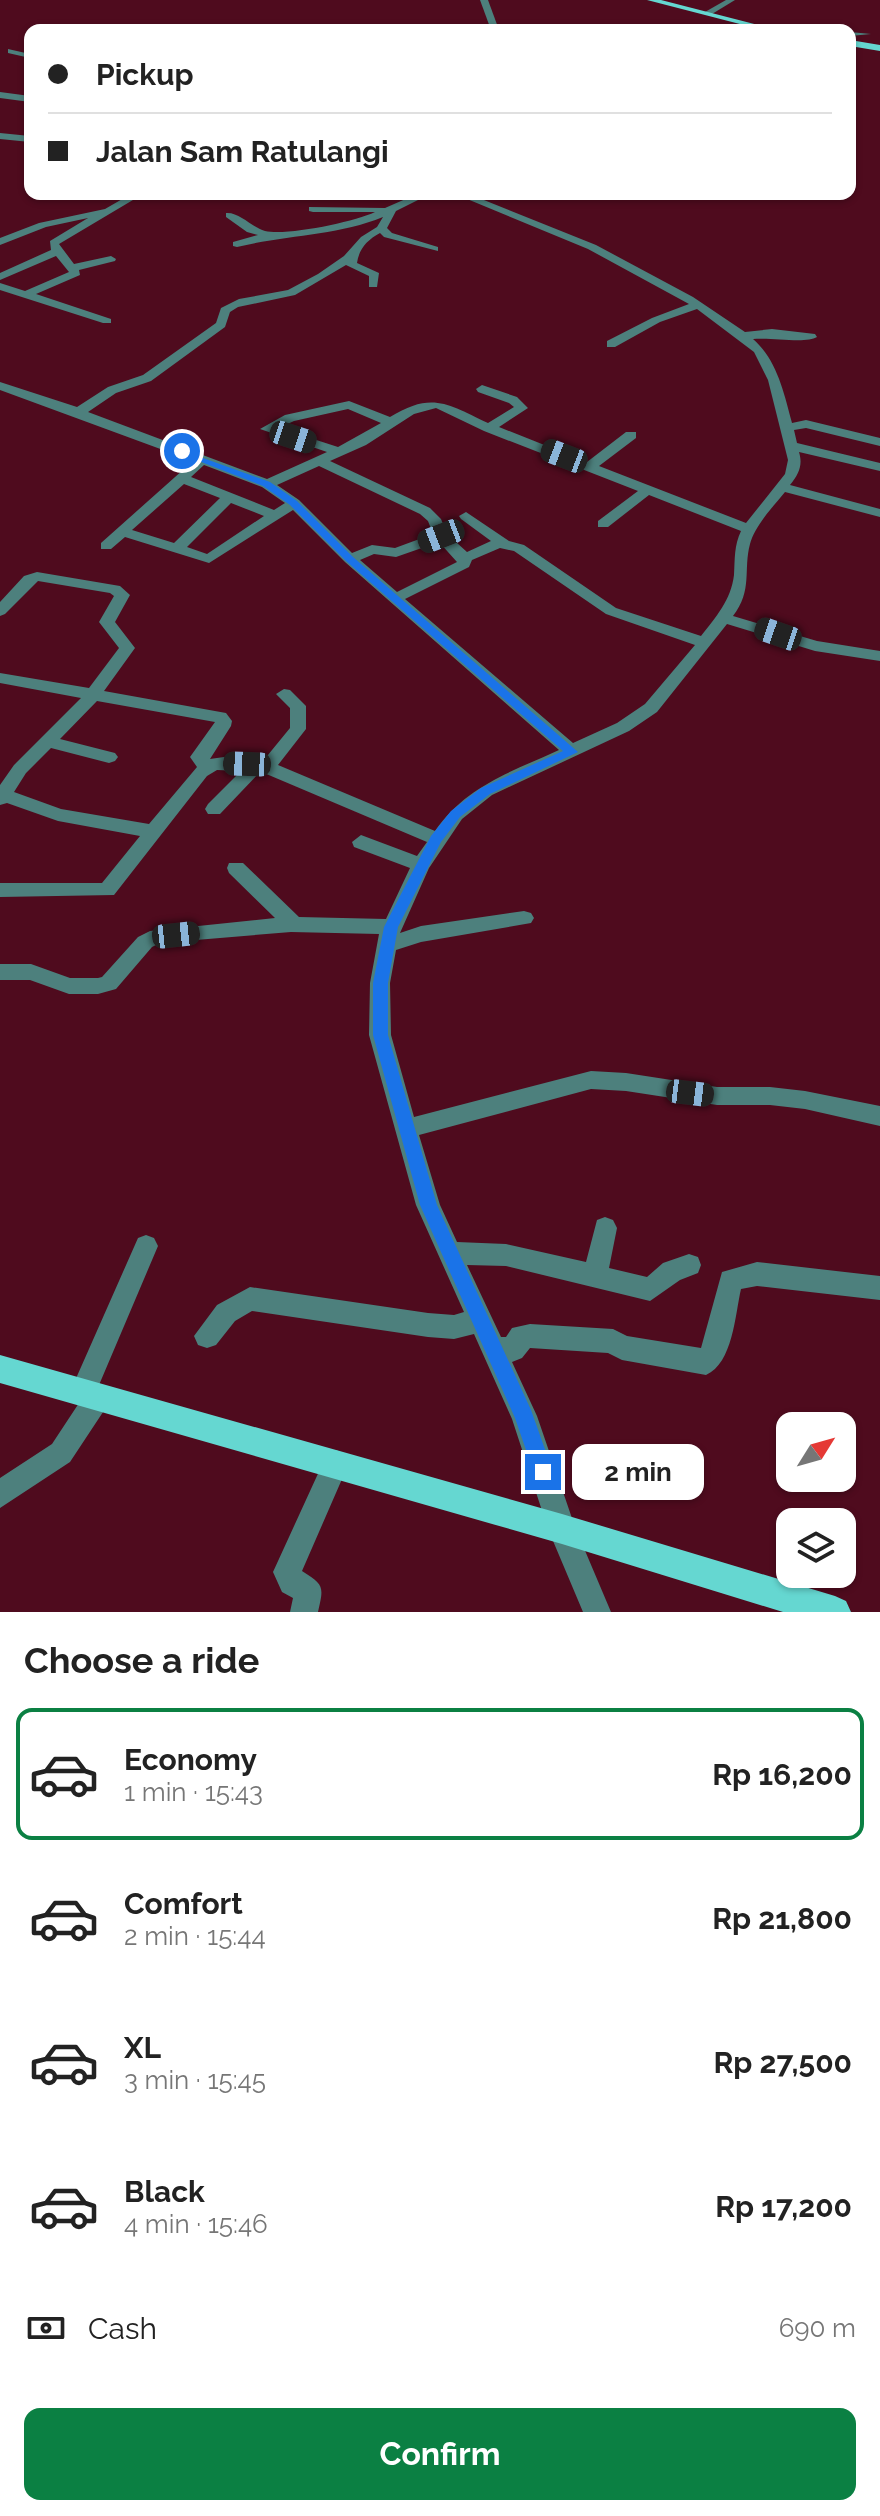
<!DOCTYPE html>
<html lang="en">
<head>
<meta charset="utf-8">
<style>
  :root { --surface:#fff; --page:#f6f6f6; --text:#222; --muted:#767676; --line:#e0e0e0; --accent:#0b8043 }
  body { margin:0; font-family:Raleway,sans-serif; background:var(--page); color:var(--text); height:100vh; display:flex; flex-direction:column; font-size:30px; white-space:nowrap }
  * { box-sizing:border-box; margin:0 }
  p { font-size:26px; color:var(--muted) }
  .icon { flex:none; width:44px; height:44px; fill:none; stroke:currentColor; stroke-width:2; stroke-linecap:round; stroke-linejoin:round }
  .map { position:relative; height:1612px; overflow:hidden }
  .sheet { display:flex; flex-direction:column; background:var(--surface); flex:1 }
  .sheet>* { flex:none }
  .top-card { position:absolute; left:24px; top:24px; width:832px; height:176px; border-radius:16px; box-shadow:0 2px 6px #0004; display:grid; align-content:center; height:176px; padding:0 24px; background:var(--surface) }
  .needle { width:52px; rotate:53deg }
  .buttons { position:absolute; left:776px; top:1412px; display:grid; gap:16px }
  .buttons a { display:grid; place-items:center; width:80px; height:80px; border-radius:16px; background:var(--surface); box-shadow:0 2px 6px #0004; font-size:40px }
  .end { position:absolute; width:36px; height:36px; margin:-18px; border:10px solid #1a73e8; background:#fff; box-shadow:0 0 0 4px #fff }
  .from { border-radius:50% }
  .bubble { position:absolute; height:56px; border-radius:16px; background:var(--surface); box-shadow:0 2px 6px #0004; font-size:26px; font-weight:700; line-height:56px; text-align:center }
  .car { position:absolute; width:24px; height:48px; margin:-24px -12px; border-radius:10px; box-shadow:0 0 6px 2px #0007; background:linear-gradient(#222 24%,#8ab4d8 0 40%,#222 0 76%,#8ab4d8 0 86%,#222 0) }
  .top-card b { display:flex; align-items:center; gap:28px; height:76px; font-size:30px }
  .top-card b+b { border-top:2px solid var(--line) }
  .top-card i { width:20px; height:20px; background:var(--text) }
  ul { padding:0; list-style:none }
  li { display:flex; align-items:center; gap:24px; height:132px; margin:0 16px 12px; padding:0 8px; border:4px solid transparent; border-radius:16px }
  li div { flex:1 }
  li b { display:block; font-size:30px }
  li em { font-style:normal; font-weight:700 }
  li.current { border-color:var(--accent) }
  li>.icon { width:72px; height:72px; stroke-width:1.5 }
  h2 { padding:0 24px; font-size:36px; line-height:96px }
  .pay { display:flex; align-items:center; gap:20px; height:88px; padding:0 24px; font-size:30px }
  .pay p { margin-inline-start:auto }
  .primary-button { display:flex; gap:16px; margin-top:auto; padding:16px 24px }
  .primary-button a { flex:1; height:92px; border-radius:16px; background:var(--accent); color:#fff; font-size:32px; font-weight:700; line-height:92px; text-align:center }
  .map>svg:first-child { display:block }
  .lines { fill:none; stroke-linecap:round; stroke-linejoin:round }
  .minor { fill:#4d807d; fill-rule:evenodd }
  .major { fill:#65d7d1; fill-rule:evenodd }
  .route { fill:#1a73e8 }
</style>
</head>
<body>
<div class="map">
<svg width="880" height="1612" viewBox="0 0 880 1612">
  <rect width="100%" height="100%" fill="#4f0b1e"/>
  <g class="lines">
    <g class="minor">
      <path d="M480,0H488L499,30H491Z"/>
      <path d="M726,0H735L712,14L705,12Z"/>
      <path d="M850,32L871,34L850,36Z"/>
      <path d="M8,49L30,54V58L8,53Z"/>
      <path d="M0,92L30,96V102L0,98Z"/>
      <path d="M0,133L30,136V142L0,139Z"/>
      <path d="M131,194H143L59,244L74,264L111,256L116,259L115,261L79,270L80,275L36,294L111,319V323H103L0,290V283L25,291L69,272L56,256L0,280V273L51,250L50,241L88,218L46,227L0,245V238L39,223L105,209Z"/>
      <path d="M417,194H430L396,211L387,228L392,233L438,247V251L384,237L380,233C367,240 359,249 357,263L379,273L377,287H369V276L346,265L295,295L238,307L230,312L225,327L151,381L116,393L88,412L267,479L327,452L260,429L285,415L349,401L390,417C432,391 448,404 488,423L514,407L509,403L478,392L476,389L482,385L517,397L528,408L499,427L587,462L626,432H636V438L599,466L746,523L785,474L788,460L768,380L754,352L697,309L660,322L615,347H607V341L652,318L689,304L588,249L455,194H469L596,245L693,297L745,332L772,329L815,334L817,337C806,344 770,337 753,339C777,360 784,393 792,423L806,420L880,438V446L806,428L794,430L797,443L880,463V471L799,452C803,465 799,474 790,485L880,509V517L785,492C773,507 755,525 750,544C743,570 753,590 733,616L817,641L880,651V661L815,651L727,624L657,712L629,731L492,795L462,819L429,868L400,933L421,926L524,911L531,913L534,918L531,923L421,942L396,950L390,983L391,1035L414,1117L591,1071L626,1073L717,1087H770L805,1091L880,1106V1126L805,1109L770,1105H717L626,1091L591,1089L419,1135L440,1205L457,1242L506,1244L586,1262L597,1220L605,1217L613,1220L617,1228L609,1268L647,1277L663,1263L689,1254L698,1257L701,1265L698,1273L680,1280L650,1301L506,1266L467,1265L501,1337H506L512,1328L530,1324L613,1329L627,1336L701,1348L722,1272L757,1262L880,1276V1300L757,1286L741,1289C735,1315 733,1363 706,1375L622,1360L608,1353L530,1348L522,1358L512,1362L537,1416L575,1527L611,1612H583L548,1529L512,1419L474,1334L454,1339L428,1337L252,1311L235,1321L216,1345L207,1348L198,1345L194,1336L217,1305L250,1287L428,1313L454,1315L464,1312L416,1205L369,1035L370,983L379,934L291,932L160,943L152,947L116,989L98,994H69L30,980H0V964H31L70,978H98L102,977L138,937L150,931L275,918L229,873L227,868L229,863H243L299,917L386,919L410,868L354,847L352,842L361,835L417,856L427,842L264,773L260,772L220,814H208L205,809L208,804L241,771L217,770L207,776L114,895L0,897V883H102L140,836L58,821L7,803L0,805V785L14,765L81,698L0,683V673L89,688L119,648L99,622L114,596L110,593L38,581L5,614L0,616V602L24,576L37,572L120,586L130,595L115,622L135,648L104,691L226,713L232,721L231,726L210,759L224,757L263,761L290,728V708L276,694L284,689L290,690L306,706V729L278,765L435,831C466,786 511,772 559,750L345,562L293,510L209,563L125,537L111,549H101V543L193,461L0,390V382L77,407L108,387L143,375L216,323L221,308L239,299L288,290L318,274L344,256L361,237L377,227L383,217C337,236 285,235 237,247L233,246V242L258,235L247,232L226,217V213C240,212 251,227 265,231C287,236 354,222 375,212H313L309,211V207L385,208ZM436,408L484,431L638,491L598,521V527H608L649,495L741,531C734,546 735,558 734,575C731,600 716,617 701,636L616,608L524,545L509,541L466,512L459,516L461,519L491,541L467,552L447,534L441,519L430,508L330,461L366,445L414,414ZM348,409L381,423L338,447L279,428L294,421ZM204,465L262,487L285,503L274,510L191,477ZM319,466L420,514L428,521L433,534L395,548L372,545L352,553L299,500L277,485ZM184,484L220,498L174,543L132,530ZM231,503L264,516L207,554L187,547ZM439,542L457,562L397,592L360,560L374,554L396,557ZM500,548L514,551L606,614L695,645L645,704L617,723L573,743L405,599L469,567L472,560ZM97,701L215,722L190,757L197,767L149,824L61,809L14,792L26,773L51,748L109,763L115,761L118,757L115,753L60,739Z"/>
      <path d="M146,1235L154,1238L158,1246L99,1385L107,1388L111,1397L107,1406L70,1462L0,1508V1478L52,1444L79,1403L74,1401L70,1392L138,1238Z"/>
      <path d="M336,1450L345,1454L349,1463L302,1571C324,1585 324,1586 318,1612H290L293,1598L282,1592L273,1572L327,1454Z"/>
    </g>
    <g class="major">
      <path d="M647,0H661L778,30H763Z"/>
      <path d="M850,40L880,45V51L850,46Z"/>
      <path d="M0,1355L562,1514L835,1596L846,1601L851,1612H783L562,1544L0,1383Z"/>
    </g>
  </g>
  <path class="route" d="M178,449L270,482L297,501L353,557L578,752L490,794L460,817L441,842L398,927L388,983V1035L437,1205L531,1410L553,1472L550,1479L543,1482L536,1479L515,1418L420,1205L373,1035V983L384,927L431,836L451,811L481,788L563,751L346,561L290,505L263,486L178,453Z"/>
</svg>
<div class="buttons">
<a><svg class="needle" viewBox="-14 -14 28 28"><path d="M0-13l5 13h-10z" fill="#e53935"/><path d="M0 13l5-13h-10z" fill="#767676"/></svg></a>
<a><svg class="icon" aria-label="layers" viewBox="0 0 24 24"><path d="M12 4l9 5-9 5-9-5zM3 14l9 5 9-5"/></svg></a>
</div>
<i class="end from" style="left:182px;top:451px"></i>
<i class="end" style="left:543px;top:1472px"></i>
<div class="bubble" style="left:572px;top:1444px;width:132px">2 min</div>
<i class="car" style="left:293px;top:437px;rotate:108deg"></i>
<i class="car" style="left:564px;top:456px;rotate:291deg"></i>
<i class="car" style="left:441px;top:536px;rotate:249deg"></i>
<i class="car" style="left:778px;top:634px;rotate:289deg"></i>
<i class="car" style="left:247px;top:764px;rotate:272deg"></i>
<i class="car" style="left:176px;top:935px;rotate:84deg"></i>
<i class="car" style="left:690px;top:1093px;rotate:97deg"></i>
<div class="top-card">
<b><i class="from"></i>Pickup</b>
<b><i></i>Jalan Sam Ratulangi</b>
</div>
</div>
<section class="sheet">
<h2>Choose a ride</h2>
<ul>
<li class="current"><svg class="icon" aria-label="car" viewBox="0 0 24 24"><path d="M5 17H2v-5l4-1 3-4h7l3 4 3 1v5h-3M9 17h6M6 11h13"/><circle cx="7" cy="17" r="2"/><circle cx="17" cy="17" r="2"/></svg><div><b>Economy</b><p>1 min · 15:43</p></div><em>Rp 16,200</em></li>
<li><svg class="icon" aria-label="car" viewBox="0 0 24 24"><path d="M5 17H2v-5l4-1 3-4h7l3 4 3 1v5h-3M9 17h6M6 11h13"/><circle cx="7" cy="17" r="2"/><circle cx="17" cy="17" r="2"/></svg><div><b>Comfort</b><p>2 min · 15:44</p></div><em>Rp 21,800</em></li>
<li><svg class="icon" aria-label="car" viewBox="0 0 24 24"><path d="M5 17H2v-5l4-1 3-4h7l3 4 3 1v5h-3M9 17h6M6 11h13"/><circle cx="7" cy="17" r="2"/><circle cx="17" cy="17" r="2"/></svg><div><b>XL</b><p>3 min · 15:45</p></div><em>Rp 27,500</em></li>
<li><svg class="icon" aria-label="car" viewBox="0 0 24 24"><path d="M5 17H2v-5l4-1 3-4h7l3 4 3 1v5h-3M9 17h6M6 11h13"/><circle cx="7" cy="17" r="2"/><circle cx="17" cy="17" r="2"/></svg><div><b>Black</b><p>4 min · 15:46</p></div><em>Rp 17,200</em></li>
</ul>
<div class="pay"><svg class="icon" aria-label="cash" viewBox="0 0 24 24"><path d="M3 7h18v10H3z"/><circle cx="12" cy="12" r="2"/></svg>Cash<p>690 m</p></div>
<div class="primary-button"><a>Confirm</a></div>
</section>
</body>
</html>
